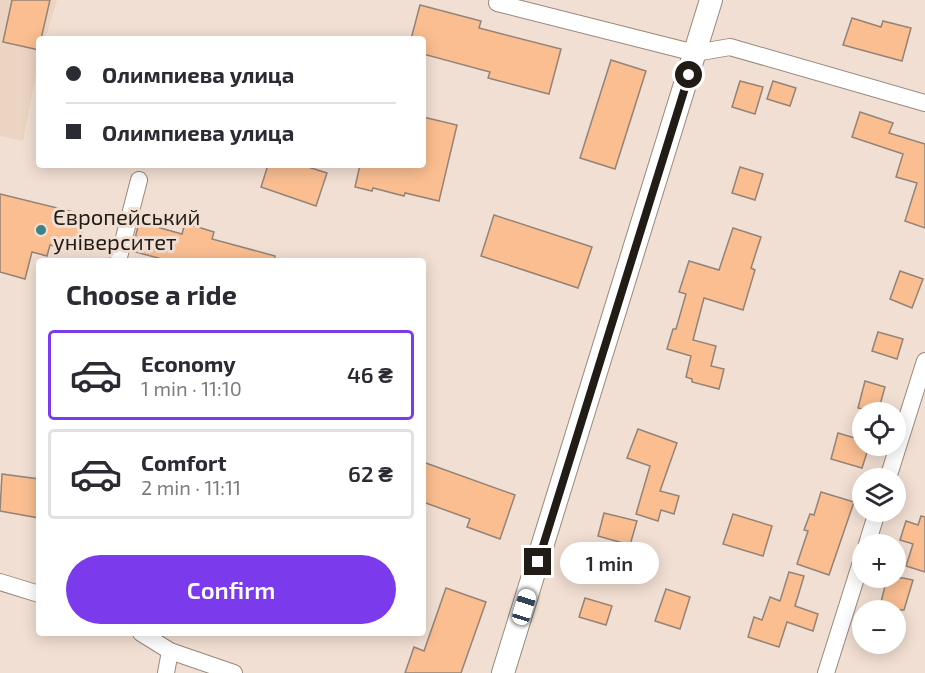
<!DOCTYPE html>
<html lang="en">
<head>
<meta charset="utf-8">
<style>
  :root { --surface:#fff; --page:#f7f7f7; --text:#2b2b33; --muted:#7c7c81; --line:#e1e1e2; --accent:#7c3aed }
  body { margin:0; font-family:"Exo 2",sans-serif; background:var(--page); color:var(--text); height:100vh; display:flex; flex-direction:column; font-size:22px; white-space:nowrap }
  * { box-sizing:border-box; margin:0 }
  p { font-size:20px; color:var(--muted) }
  .icon { flex:none; width:33px; height:33px; fill:none; stroke:currentColor; stroke-width:2; stroke-linecap:round; stroke-linejoin:round }
  .map { position:relative; flex:1; overflow:hidden }
  .drawer { position:absolute; left:36px; top:258px; width:390px; height:378px; display:flex; flex-direction:column; background:var(--surface); border-radius:6px; box-shadow:0 3px 15px #0003 }
  .drawer>* { flex:none }
  .top-card { position:absolute; left:36px; top:36px; width:390px; height:132px; border-radius:6px; box-shadow:0 3px 15px #0003; display:grid; align-content:center; height:132px; padding:0 30px; background:var(--surface) }
  .buttons { position:absolute; left:852px; top:402px; display:grid; gap:12px }
  .buttons a { display:grid; place-items:center; width:54px; height:54px; border-radius:50%; background:var(--surface); box-shadow:0 3px 15px #0003; font-size:30px }
  .end { position:absolute; width:27px; height:27px; margin:-14px; border:8px solid #221c17; background:#fff; box-shadow:0 0 0 3px #fff }
  .from { border-radius:50% }
  .bubble { position:absolute; height:42px; border-radius:21px; background:var(--surface); box-shadow:0 3px 15px #0003; font-size:20px; font-weight:600; line-height:42px; text-align:center }
  .car { position:absolute; width:18px; height:36px; margin:-18px -9px; border-radius:8px; box-shadow:0 0 4px 2px #0007; background:linear-gradient(#fff 24%,#345 0 40%,#fff 0 76%,#345 0 86%,#fff 0) }
  .top-card b { display:flex; align-items:center; gap:21px; height:57px; font-size:22px }
  .top-card b+b { border-top:2px solid var(--line) }
  .top-card i { width:15px; height:15px; background:var(--text) }
  ul { padding:0; list-style:none }
  li { display:flex; align-items:center; gap:18px; height:90px; margin:0 12px 9px; padding:0 18px; border:3px solid var(--line); border-radius:6px }
  li div { flex:1 }
  li b { display:block; font-size:22px }
  li em { font-style:normal; font-weight:600 }
  li.current { border-color:var(--accent) }
  li>.icon { width:54px; height:54px; stroke-width:1.5 }
  h2 { padding:0 30px; font-size:27px; line-height:72px }
  .primary-button { display:flex; gap:12px; margin-top:auto; padding:12px 30px }
  .primary-button a { flex:1; height:69px; border-radius:36px; background:var(--accent); color:#fff; font-size:24px; font-weight:600; line-height:69px; text-align:center }
  .map>svg:first-child { display:block }
  .built { fill:#ecd4c2 }
  .building { fill:#fabe91; stroke:#948377; stroke-width:1.5 }
  .lines { fill:none; stroke-linecap:round; stroke-linejoin:round }
  .street-casing { stroke:#99887c; stroke-width:18 }
  .secondary-casing { stroke:#99887c; stroke-width:24 }
  .street { stroke:#fff; stroke-width:16 }
  .secondary { stroke:#fff; stroke-width:22 }
  .route { stroke:#221c17; stroke-width:8 }
  .poi-dot { fill:#3c848a; stroke:#f2dfd3; stroke-width:2 }
  .labels { text-anchor:middle; stroke-width:6; stroke-linejoin:round; paint-order:stroke }
  .poi-label { font-size:22px; fill:#221c17; stroke:#f2dfd3; text-anchor:start }
</style>
</head>
<body>
<div class="map">
<svg width="925" height="673" viewBox="0 0 925 673">
  <rect width="100%" height="100%" fill="#f2dfd3"/>
  <path class="built" d="M0,0H57L45,39H39V60L23,141L0,136Z"/>
  <g class="building">
    <path d="M12,0H50L41,39H39V50L3,42Z"/>
    <path d="M420,5L481,21L479,28L561,49L549,94L488,78L490,72L423,54V39H411Z"/>
    <path d="M852,18L881,27L883,21L911,28L902,61L843,45Z"/>
    <path d="M611,60L646,71L615,169L580,158Z"/>
    <path d="M740,81L763,87L755,114L732,107Z"/>
    <path d="M773,81L796,88L790,106L767,99Z"/>
    <path d="M860,112L893,123L889,133L925,144V228L905,221L917,183L896,177L903,154L852,137Z"/>
    <path d="M423,117L457,125L439,201L405,193L404,196L373,188L372,191L355,187L360,165H423Z"/>
    <path d="M268,165H302L327,173L316,206L261,187Z"/>
    <path d="M740,167L763,174L755,200L732,193Z"/>
    <path d="M0,194L86,215L77,252L50,245L47,256L32,252L25,279L0,272Z"/>
    <path d="M494,215L592,247L578,288L481,256Z"/>
    <path d="M139,222L182,234L185,223L214,232L212,239L275,256L274,261H169L132,251Z"/>
    <path d="M733,228L761,237L751,268L755,270L743,310L704,298L693,340L716,346L711,366L724,369L719,389L692,382V379L686,377L691,356L667,349L673,329H676L686,294L679,292L689,261L719,270Z"/>
    <path d="M900,271L923,279L912,308L890,299Z"/>
    <path d="M878,332L903,339L897,359L872,351Z"/>
    <path d="M865,381L885,387L878,412L858,408Z"/>
    <path d="M638,429L677,443L660,491L679,496L674,514L661,510L658,521L636,514L650,466L627,458Z"/>
    <path d="M838,433L862,440V446H869L862,468L831,459Z"/>
    <path d="M423,462L515,495L500,539L467,527L470,519L423,502Z"/>
    <path d="M2,474L39,479V518L0,511Z"/>
    <path d="M821,492L854,502L829,575L797,564L808,531L804,530L810,514L814,515Z"/>
    <path d="M604,513L637,521L630,545L598,536Z"/>
    <path d="M733,514L772,526L763,556L723,544Z"/>
    <path d="M921,516L925,517V572L906,566L913,544L900,540L906,521L918,525Z"/>
    <path d="M789,572L804,576L795,606L818,614L813,631L787,622L779,647L748,637L754,617L762,620L770,597L780,601Z"/>
    <path d="M887,578H903L913,580L904,610H879Z"/>
    <path d="M446,588L486,602L461,673H405L414,647L424,651Z"/>
    <path d="M666,589L690,597L680,629L655,621Z"/>
    <path d="M585,598L612,606L606,625L579,617Z"/>
  </g>
  <g class="lines">
    <g class="street-casing">
      <g id="street">
        <path d="M497,3L695,53L730,47L925,103"/>
        <path d="M118,261L139,180"/>
        <path d="M888,478L925,361"/>
        <path d="M867,544L877,512"/>
        <path d="M0,582L39,594"/>
        <path d="M141,633L170,651L234,673"/>
        <path d="M166,673L170,651"/>
        <path d="M826,673L862,559"/>
      </g>
    </g>
    <g class="secondary-casing">
      <path id="secondary" d="M503,673L711,0"/>
    </g>
    <use href="#street" class="street"/>
    <use href="#secondary" class="secondary"/>
  </g>
  <g class="lines">
    <path class="route" d="M538,562L689,75"/>
  </g>
  <circle class="poi-dot" cx="41" cy="230" r="6"/>
  <g class="labels">
    <g class="poi-label">
      <text x="53" y="225">Європейський<tspan x="53" dy="25">університет</tspan></text>
    </g>
  </g>
</svg>
<div class="buttons">
<a><svg class="icon" aria-label="locate" viewBox="0 0 24 24"><circle cx="12" cy="12" r="6"/><path d="M12 2v4M12 18v4M2 12h4M18 12h4"/></svg></a>
<a><svg class="icon" aria-label="layers" viewBox="0 0 24 24"><path d="M12 4l9 5-9 5-9-5zM3 14l9 5 9-5"/></svg></a>
<a>+</a>
<a>−</a>
</div>
<i class="end from" style="left:689px;top:75px"></i>
<i class="end" style="left:538px;top:562px"></i>
<div class="bubble" style="left:560px;top:542px;width:99px">1 min</div>
<i class="car" style="left:524px;top:607px;rotate:17deg"></i>
<div class="top-card">
<b><i class="from"></i>Олимпиева улица</b>
<b><i></i>Олимпиева улица</b>
</div>
<section class="drawer">
<h2>Choose a ride</h2>
<ul>
<li class="current"><svg class="icon" aria-label="car" viewBox="0 0 24 24"><path d="M5 17H2v-5l4-1 3-4h7l3 4 3 1v5h-3M9 17h6M6 11h13"/><circle cx="7" cy="17" r="2"/><circle cx="17" cy="17" r="2"/></svg><div><b>Economy</b><p>1 min · 11:10</p></div><em>46 ₴</em></li>
<li><svg class="icon" aria-label="car" viewBox="0 0 24 24"><path d="M5 17H2v-5l4-1 3-4h7l3 4 3 1v5h-3M9 17h6M6 11h13"/><circle cx="7" cy="17" r="2"/><circle cx="17" cy="17" r="2"/></svg><div><b>Comfort</b><p>2 min · 11:11</p></div><em>62 ₴</em></li>
</ul>
<div class="primary-button"><a>Confirm</a></div>
</section>
</div>
</body>
</html>
